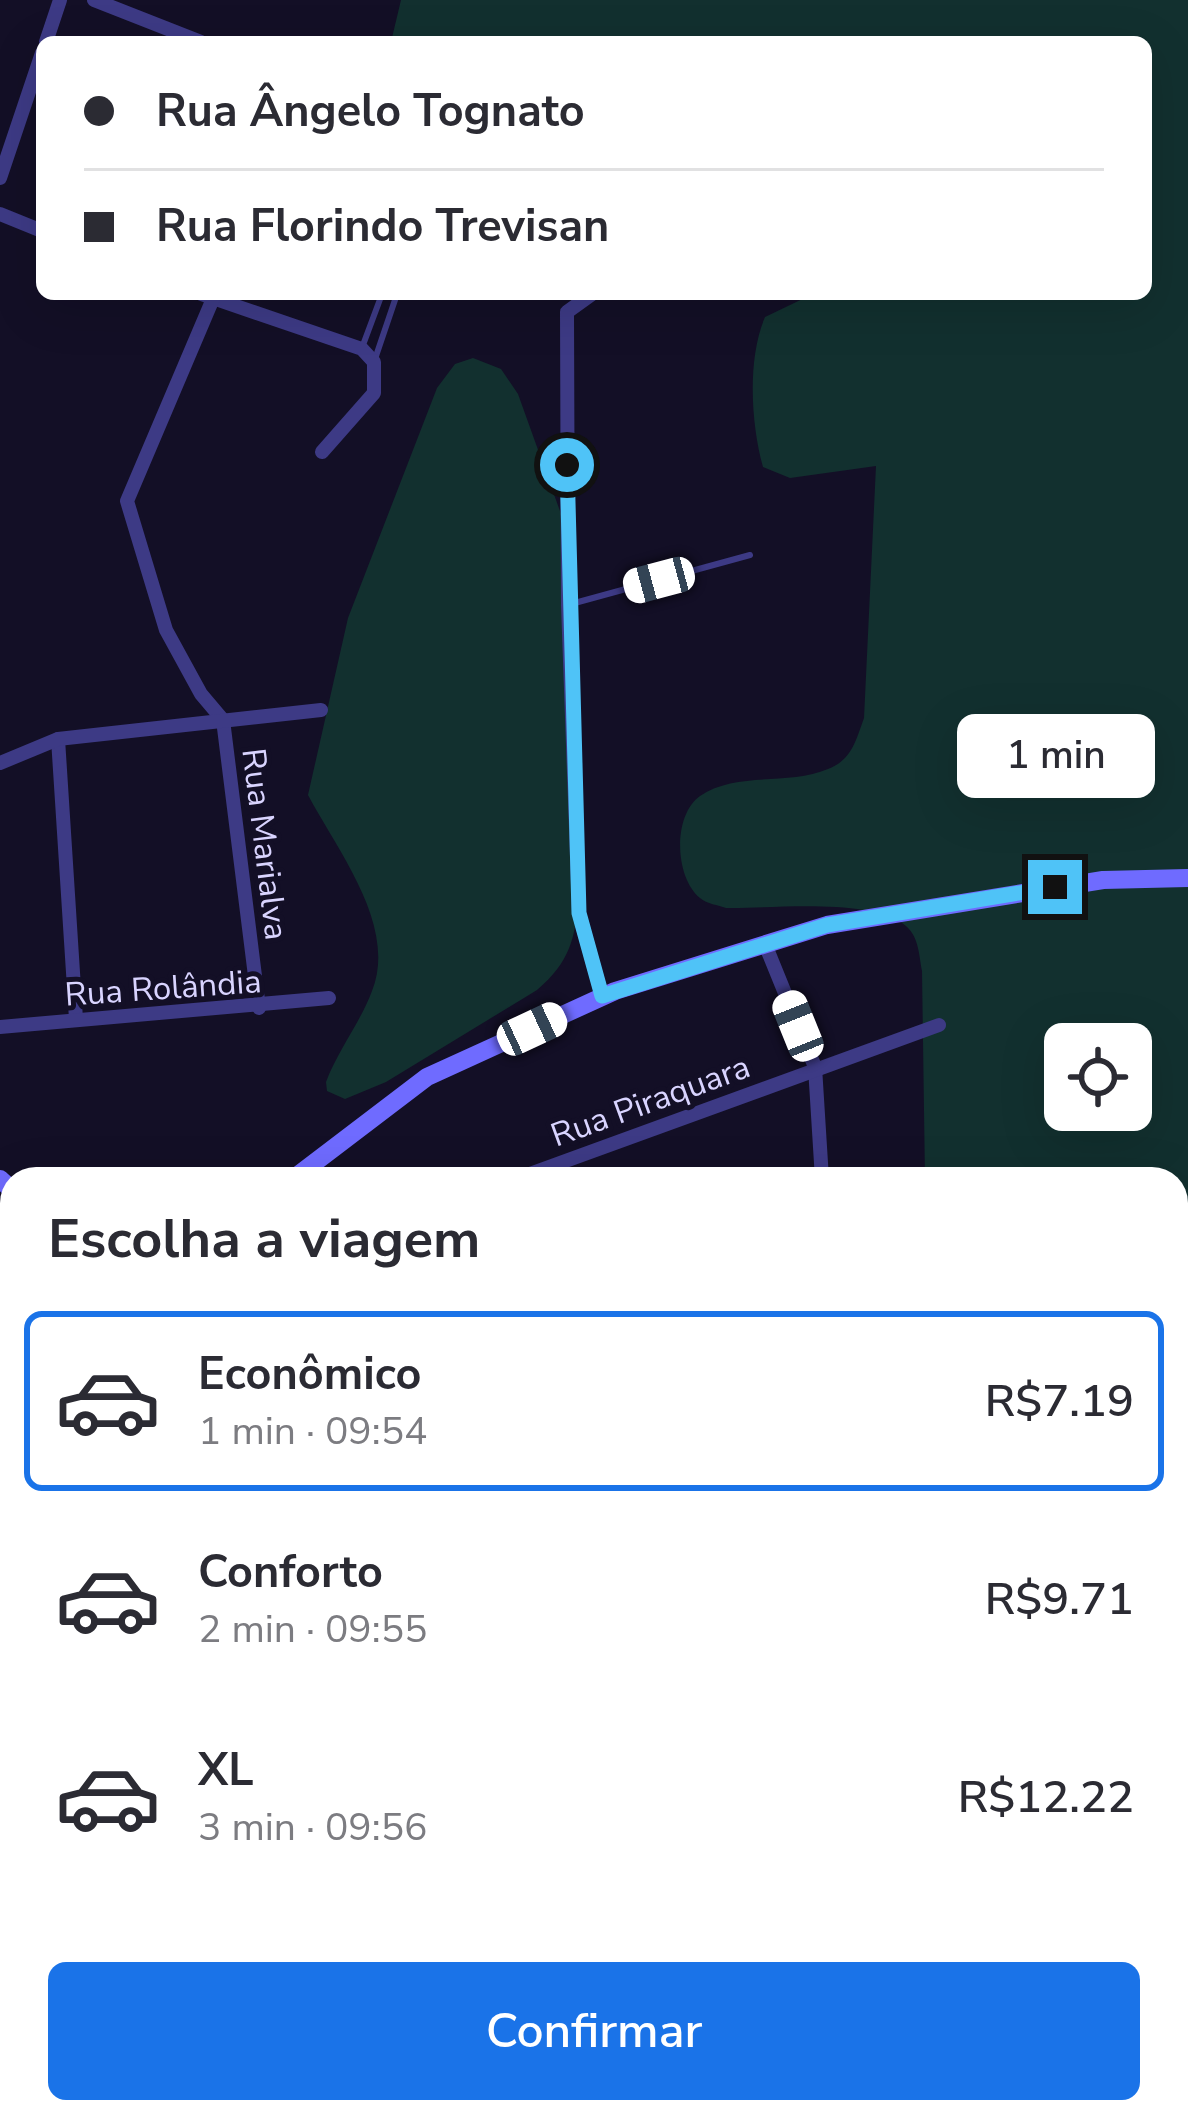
<!DOCTYPE html>
<html lang="pt">
<head>
<meta charset="utf-8">
<style>
  :root { --surface:#fff; --page:#f7f7f7; --text:#2b2b33; --muted:#7c7c81; --line:#e1e1e2; --accent:#1a73e8 }
  body { margin:0; font-family:"Nunito Sans",sans-serif; background:var(--page); color:var(--text); height:100vh; display:flex; flex-direction:column; font-size:45px; white-space:nowrap }
  * { box-sizing:border-box; margin:0 }
  p { font-size:39px; color:var(--muted) }
  .icon { flex:none; width:66px; height:66px; fill:none; stroke:currentColor; stroke-width:2; stroke-linecap:round; stroke-linejoin:round }
  .map { position:relative; flex:1; overflow:hidden }
  .side { position:absolute; left:0px; top:1167px; width:1188px; height:957px; display:flex; flex-direction:column; background:var(--surface); border-radius:36px 36px 0 0; box-shadow:0 12px 48px #0002 }
  .side>* { flex:none }
  .top-card { position:absolute; left:36px; top:36px; width:1116px; height:264px; border-radius:18px; box-shadow:0 12px 48px #0002; display:grid; align-content:center; height:264px; padding:0 48px; background:var(--surface) }
  .tools { position:absolute; left:1044px; top:1023px; display:grid; gap:24px }
  .tools a { display:grid; place-items:center; width:108px; height:108px; border-radius:18px; background:var(--surface); box-shadow:0 12px 48px #0002; font-size:60px }
  .end { position:absolute; width:54px; height:54px; margin:-27px; border:15px solid #4fc3f7; background:#111; box-shadow:0 0 0 6px #111 }
  .from { border-radius:50% }
  .bubble { position:absolute; height:84px; border-radius:18px; background:var(--surface); box-shadow:0 12px 48px #0002; font-size:39px; font-weight:600; line-height:84px; text-align:center }
  .car { position:absolute; width:36px; height:72px; margin:-36px -18px; border-radius:15px; box-shadow:0 0 9px 3px #0007; background:linear-gradient(#fff 24%,#345 0 40%,#fff 0 76%,#345 0 86%,#fff 0) }
  .top-card b { display:flex; align-items:center; gap:42px; height:114px; font-size:45px }
  .top-card b+b { border-top:3px solid var(--line) }
  .top-card i { width:30px; height:30px; background:var(--text) }
  ul { padding:0; list-style:none }
  li { display:flex; align-items:center; gap:36px; height:180px; margin:0 24px 18px; padding:0 24px; border:6px solid transparent; border-radius:18px }
  li div { flex:1 }
  li b { display:block; font-size:45px }
  li em { font-style:normal; font-weight:600 }
  li.on { border-color:var(--accent) }
  li>.icon { width:108px; height:108px; stroke-width:1.5 }
  h2 { padding:0 48px; font-size:54px; line-height:144px }
  .primary-button { display:flex; gap:24px; margin-top:auto; padding:24px 48px }
  .primary-button a { flex:1; height:138px; border-radius:18px; background:var(--accent); color:#fff; font-size:48px; font-weight:600; line-height:138px; text-align:center }
  .map>svg:first-child { display:block }
  .green { fill:#12302f; fill-rule:evenodd }
  .lines { fill:none; stroke-linecap:round; stroke-linejoin:round }
  .stream { stroke:#0c2248; stroke-width:4.5 }
  .path { stroke:#2fb8b0; stroke-width:3; stroke-dasharray:6 9; stroke-linecap:butt }
  .lane { stroke:#3d3a85; stroke-width:6 }
  .street { stroke:#3d3a85; stroke-width:14 }
  .secondary { stroke:#6f6bff; stroke-width:18 }
  .route { stroke:#4fc3f7; stroke-width:15 }
  .labels { text-anchor:middle; stroke-width:10; stroke-linejoin:round; paint-order:stroke }
  .street-label { font-size:33px; fill:#d9d4ff; stroke:#130f26 }
</style>
</head>
<body>
<div class="map">
<svg width="1188" height="2122" viewBox="0 0 1188 2122">
  <rect width="100%" height="100%" fill="#130f26"/>
  <g class="green">
    <path d="M401,0H1188V2122H409L407,2112H1176V1179H925L922,971C919,956 919,937 906,926C872,897 770,909 726,908C718,905 707,904 700,898C675,878 672,816 700,796C736,771 789,786 828,769C852,760 856,740 864,718L876,466L790,478L763,467C751,424 747,359 765,317L813,294H1146V42H391ZM1065,1044H1131V1110H1065Z"/>
    <path d="M473,358L501,369L518,394L565,525L579,897C575,939 570,962 537,990L386,1082L345,1099L327,1091L326,1082C338,1050 360,1023 372,991C398,926 337,850 308,795L348,618L437,388L455,364Z"/>
  </g>
  <g class="lines">
    <g class="stream">
      <path d="M0,1705L12,1717"/>
      <path d="M405,2112L407,2122"/>
    </g>
    <path class="path" d="M1176,1999H1188"/>
    <g class="lane">
      <path d="M363,345L382,294"/>
      <path d="M375,359L397,294"/>
      <path d="M571,604L750,555"/>
    </g>
    <g class="street">
      <path d="M94,0L201,42"/>
      <path d="M46,42L60,0"/>
      <path d="M0,178L42,53"/>
      <path d="M0,214L42,231"/>
      <path d="M201,294L362,349L374,362V393L322,452"/>
      <path d="M215,294L127,501L166,630L201,694L223,720L259,1008"/>
      <path d="M592,294L567,312L568,605L579,913L602,996"/>
      <path d="M58,739L76,1019"/>
      <path d="M0,763L58,739L321,710"/>
      <path d="M765,944L815,1067L822,1179"/>
      <path d="M0,1027L329,998"/>
      <path d="M516,1179L939,1025"/>
      <path d="M0,1230H2"/>
      <path d="M0,1880L12,1868"/>
      <path d="M255,2112L266,2122"/>
      <path d="M459,2112V2122"/>
      <path d="M925,2112L929,2122"/>
      <path d="M521,2122V2118"/>
      <path d="M821,2122V2112"/>
    </g>
    <g class="secondary">
      <path d="M0,1179L12,1190"/>
      <path d="M293,1179L427,1077L615,991L827,925L1103,880L1188,878"/>
      <path d="M12,1244V1269"/>
      <path d="M0,1319L12,1271"/>
      <path d="M0,1342L12,1332"/>
    </g>
  </g>
  <g class="lines">
    <path class="route" d="M567,465L579,913L602,996L827,925L1055,887"/>
  </g>
  <g class="labels">
    <g class="street-label">
      <text transform="translate(266 844) rotate(83)" y="12">Rua Marialva</text>
      <text transform="translate(163 987) rotate(-4)" y="12">Rua Rolândia</text>
      <text transform="translate(650 1100) rotate(-20)" y="12">Rua Piraquara</text>
    </g>
  </g>
</svg>
<div class="tools">
<a><svg class="icon" aria-label="locate" viewBox="0 0 24 24"><circle cx="12" cy="12" r="6"/><path d="M12 2v4M12 18v4M2 12h4M18 12h4"/></svg></a>
</div>
<i class="end from" style="left:567px;top:465px"></i>
<i class="end" style="left:1055px;top:887px"></i>
<div class="bubble" style="left:957px;top:714px;width:198px">1 min</div>
<i class="car" style="left:659px;top:580px;rotate:255deg"></i>
<i class="car" style="left:798px;top:1026px;rotate:338deg"></i>
<i class="car" style="left:532px;top:1029px;rotate:65deg"></i>
<div class="top-card">
<b><i class="from"></i>Rua Ângelo Tognato</b>
<b><i></i>Rua Florindo Trevisan</b>
</div>
<section class="side">
<h2>Escolha a viagem</h2>
<ul>
<li class="on"><svg class="icon" aria-label="car" viewBox="0 0 24 24"><path d="M5 17H2v-5l4-1 3-4h7l3 4 3 1v5h-3M9 17h6M6 11h13"/><circle cx="7" cy="17" r="2"/><circle cx="17" cy="17" r="2"/></svg><div><b>Econômico</b><p>1 min · 09:54</p></div><em>R$7.19</em></li>
<li><svg class="icon" aria-label="car" viewBox="0 0 24 24"><path d="M5 17H2v-5l4-1 3-4h7l3 4 3 1v5h-3M9 17h6M6 11h13"/><circle cx="7" cy="17" r="2"/><circle cx="17" cy="17" r="2"/></svg><div><b>Conforto</b><p>2 min · 09:55</p></div><em>R$9.71</em></li>
<li><svg class="icon" aria-label="car" viewBox="0 0 24 24"><path d="M5 17H2v-5l4-1 3-4h7l3 4 3 1v5h-3M9 17h6M6 11h13"/><circle cx="7" cy="17" r="2"/><circle cx="17" cy="17" r="2"/></svg><div><b>XL</b><p>3 min · 09:56</p></div><em>R$12.22</em></li>
</ul>
<div class="primary-button"><a>Confirmar</a></div>
</section>
</div>
</body>
</html>
